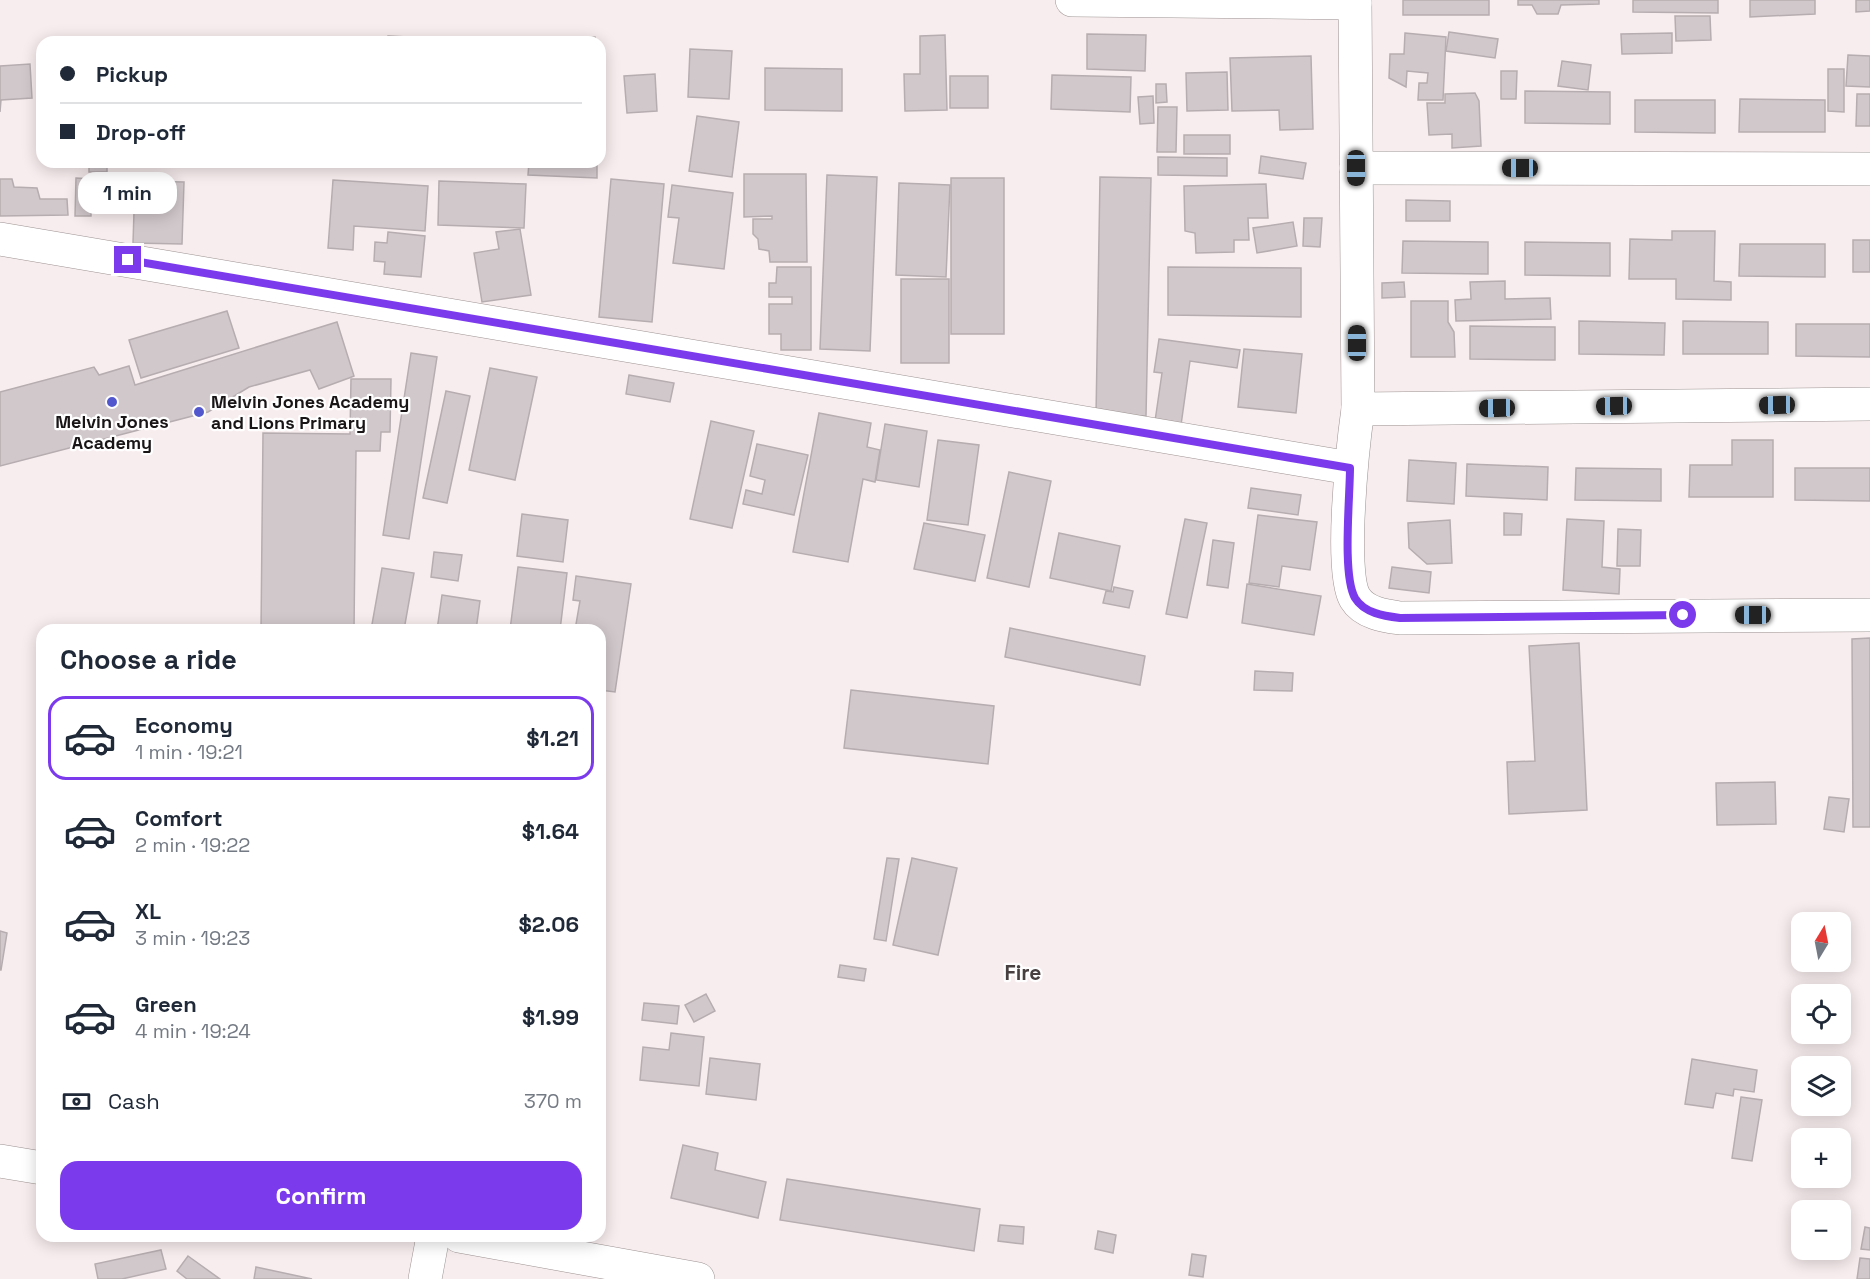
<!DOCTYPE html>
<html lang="en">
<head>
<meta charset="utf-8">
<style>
  :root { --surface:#fff; --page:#f2f2f3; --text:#1f2937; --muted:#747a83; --line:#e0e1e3; --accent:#7c3aed }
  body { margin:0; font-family:"Space Grotesk",sans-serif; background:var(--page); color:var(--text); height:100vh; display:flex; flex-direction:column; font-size:22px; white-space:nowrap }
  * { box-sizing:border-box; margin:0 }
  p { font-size:20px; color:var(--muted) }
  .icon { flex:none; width:33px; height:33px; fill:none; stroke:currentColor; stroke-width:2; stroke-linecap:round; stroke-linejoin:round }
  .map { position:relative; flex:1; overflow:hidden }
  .sheet { position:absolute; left:36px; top:624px; width:570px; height:618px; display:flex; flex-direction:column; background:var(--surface); border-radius:18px; box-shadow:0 3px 15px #0003 }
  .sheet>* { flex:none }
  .banner { position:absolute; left:36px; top:36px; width:570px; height:132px; border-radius:18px; box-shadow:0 3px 15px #0003; display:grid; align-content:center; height:132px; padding:0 24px; background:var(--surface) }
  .needle { width:39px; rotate:10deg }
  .tools { position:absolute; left:1791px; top:912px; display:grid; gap:12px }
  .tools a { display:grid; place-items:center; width:60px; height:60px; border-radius:12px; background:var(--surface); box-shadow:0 3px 15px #0003; font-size:30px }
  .end { position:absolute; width:27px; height:27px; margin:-14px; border:8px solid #7c3aed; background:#fff; box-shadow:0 0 0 3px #fff }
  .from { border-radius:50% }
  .bubble { position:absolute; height:42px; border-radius:18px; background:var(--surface); box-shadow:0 3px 15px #0003; font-size:20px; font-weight:800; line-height:42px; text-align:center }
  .car { position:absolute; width:18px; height:36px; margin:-18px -9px; border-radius:8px; box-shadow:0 0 4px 2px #0007; background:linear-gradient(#222 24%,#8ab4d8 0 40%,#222 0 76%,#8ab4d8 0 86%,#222 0) }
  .banner b { display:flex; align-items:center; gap:21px; height:57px; font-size:22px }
  .banner b+b { border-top:2px solid var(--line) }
  .banner i { width:15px; height:15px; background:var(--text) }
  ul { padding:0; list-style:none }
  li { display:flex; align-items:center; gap:18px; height:84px; margin:0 12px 9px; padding:0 12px; border:3px solid transparent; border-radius:18px }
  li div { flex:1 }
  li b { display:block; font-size:22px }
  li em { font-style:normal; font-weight:800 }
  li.active { border-color:var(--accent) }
  li>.icon { width:54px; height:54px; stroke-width:1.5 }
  h2 { padding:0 24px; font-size:27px; line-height:72px }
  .pay { display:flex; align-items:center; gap:15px; height:66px; padding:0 24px; font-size:22px }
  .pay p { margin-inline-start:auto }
  .cta { display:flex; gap:12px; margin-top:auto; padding:12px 24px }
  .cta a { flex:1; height:69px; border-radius:18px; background:var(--accent); color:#fff; font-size:24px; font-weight:800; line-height:69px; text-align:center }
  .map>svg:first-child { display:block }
  .building { fill:#d1c8cb; stroke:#b6adb0; stroke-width:1.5 }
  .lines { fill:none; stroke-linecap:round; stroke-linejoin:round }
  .minor-casing { stroke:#9d9393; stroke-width:34 }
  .minor { stroke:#fff; stroke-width:33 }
  .route { stroke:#7c3aed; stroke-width:8 }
  .poi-dot { fill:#5357ce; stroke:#fefefe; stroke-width:2 }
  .labels { text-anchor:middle; stroke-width:4.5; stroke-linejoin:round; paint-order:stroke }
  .poi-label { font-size:18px; font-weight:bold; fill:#191516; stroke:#fefefe; text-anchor:start }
  .quarter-label { font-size:21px; font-weight:bold; fill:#483f40; stroke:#fefefe }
</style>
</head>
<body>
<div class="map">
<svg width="1870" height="1279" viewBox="0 0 1870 1279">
  <rect width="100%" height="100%" fill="#f8edee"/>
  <g class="building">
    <rect x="1403" y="0" width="86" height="15"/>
    <path d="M1518,0H1599V4L1561,5L1558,14H1537L1532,5H1518Z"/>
    <path d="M1633,0H1718V13L1633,12Z"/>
    <path d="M1750,0H1815V14L1750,17Z"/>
    <path d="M1856,0H1870V11L1856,12Z"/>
    <path d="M1675,16H1710L1711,40L1676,41Z"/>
    <path d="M1449,32L1498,39L1495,58L1446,51Z"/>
    <path d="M1405,33L1446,37L1443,100H1418L1419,83H1427L1428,73L1407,71L1406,87L1389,78L1390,54H1404Z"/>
    <path d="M1672,33V53L1622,54L1621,34Z"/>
    <path d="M1087,34L1146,35L1145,71L1087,69Z"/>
    <path d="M945,35L947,110L905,111L904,74H920V36Z"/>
    <path d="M388,36L448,39V42H387Z"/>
    <path d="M595,37L596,42H573V39Z"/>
    <path d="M181,38L240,40L239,42H181Z"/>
    <path d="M690,49L732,51L729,99L688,97Z"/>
    <path d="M1848,55L1870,56V87L1846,86Z"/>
    <path d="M1311,56L1313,129L1280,130L1279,110L1232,111L1230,58Z"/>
    <path d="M1562,61L1591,65L1588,90L1558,86Z"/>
    <path d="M30,64L32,98L1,100L0,112V66Z"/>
    <path d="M765,68L842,69V111L765,110Z"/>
    <path d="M1828,69H1844V112L1828,111Z"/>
    <path d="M1501,71H1517L1516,99H1501Z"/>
    <path d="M1227,72L1228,110L1187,111L1186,73Z"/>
    <path d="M655,74L657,111L627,113L624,76Z"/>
    <path d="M1052,75L1131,77L1130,112L1051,109Z"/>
    <rect x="40" y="76" width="2" height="48"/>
    <rect x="950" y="76" width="38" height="32"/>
    <path d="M1156,84H1166L1167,102L1156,103Z"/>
    <path d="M1525,91L1610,92V124L1525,123Z"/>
    <path d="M1475,93L1479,101L1481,146L1452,148V134L1429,135L1427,103H1445V94Z"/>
    <path d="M1857,94H1870V126H1856Z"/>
    <path d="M1153,96L1154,123L1140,124L1138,97Z"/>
    <path d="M1740,99L1825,100V132H1739Z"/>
    <path d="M1635,100H1715V133L1635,132Z"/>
    <path d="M1158,107H1177L1176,152H1157Z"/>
    <path d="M697,116L739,122L732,177L689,171Z"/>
    <rect x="1184" y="135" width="46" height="19"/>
    <path d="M1261,156L1306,163L1303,179L1259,173Z"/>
    <path d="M1158,157L1227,158V176L1158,175Z"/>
    <rect x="89" y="162" width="18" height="10"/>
    <path d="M529,162H597V178L528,175Z"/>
    <path d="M744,174H806L807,262H770L769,251L759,249L758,239L753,234V219H772V216L744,217Z"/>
    <path d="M827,175L877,177L870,351L820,349Z"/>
    <path d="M1100,177L1151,178L1146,416H1096Z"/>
    <path d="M76,178L92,179L91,216H75Z"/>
    <rect x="951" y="178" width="53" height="156"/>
    <path d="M0,179H12L14,187L37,188L40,199H67L68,215L0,216Z"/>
    <path d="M611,179L664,184L652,322L599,317Z"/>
    <path d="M333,180L428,186L425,231L354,226L353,250L328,248Z"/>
    <path d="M135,181L184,182L182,244L133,243Z"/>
    <path d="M439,181L526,184L524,228L438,225Z"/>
    <path d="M899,183L950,185L946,277L896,275Z"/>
    <path d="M1266,184L1268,218H1248L1249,240H1234V252L1196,253L1195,233L1185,231L1184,186Z"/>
    <path d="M672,185L733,193L724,269L673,263L679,218L668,217Z"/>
    <path d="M1406,200L1450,201V221H1406Z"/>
    <path d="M1304,218H1322L1320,247L1303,246Z"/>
    <path d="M1293,222L1297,246L1257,253L1253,228Z"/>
    <path d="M520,229L531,295L482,302L474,253L499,249L496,232Z"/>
    <path d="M1672,231H1715L1714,281L1731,282V300L1676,299V279H1629L1630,239L1672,240Z"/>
    <path d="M388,232L425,236L421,277L384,274L385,262L374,261L375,242L387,243Z"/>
    <rect x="1853" y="240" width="17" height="32"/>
    <path d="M1403,241L1488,242V274L1402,273Z"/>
    <path d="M1525,242L1610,243V276L1525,275Z"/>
    <path d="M1740,244H1825V277L1739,276Z"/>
    <path d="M777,267H811V350H781V334H769V304H792V297H769V283H776Z"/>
    <path d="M1168,267L1301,268V317L1168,315Z"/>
    <rect x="901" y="279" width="48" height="84"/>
    <path d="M1505,281V299L1550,298L1551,319L1456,321L1455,300L1471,299L1470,282Z"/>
    <path d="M1404,282L1405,297L1382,298V283Z"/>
    <path d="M1411,301H1448V322L1454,332L1455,357H1411Z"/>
    <path d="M227,311L239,348L141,378L129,340Z"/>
    <path d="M1579,321L1665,323L1664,355L1579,354Z"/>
    <path d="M1683,321L1768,322V354H1683Z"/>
    <path d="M337,322L354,376L349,378L319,389L310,370L249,387L208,412L0,466V392L94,367L99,375L129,366L135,385Z"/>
    <path d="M1796,324H1870V357L1796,356Z"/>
    <path d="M1470,326L1555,327V360L1470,359Z"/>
    <path d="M1159,339L1240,350L1237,368L1190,361L1181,425L1155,421L1162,373L1154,372Z"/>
    <path d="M1244,349L1302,354L1296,413L1238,407Z"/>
    <path d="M411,353L437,357L409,539L383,535Z"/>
    <path d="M490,368L537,377L515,480L469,470Z"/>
    <path d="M629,375L674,383L670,402L626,394Z"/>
    <path d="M351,379H391L390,432H381L380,451H356L354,630H261L263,433L350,434Z"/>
    <path d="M446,391L470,396L447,503L423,498Z"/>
    <path d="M819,413L871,423L867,447L880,450L875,482L863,479L848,562L793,552Z"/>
    <path d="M711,421L754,431L732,528L690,519Z"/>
    <path d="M885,424L927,431L919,487L876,480Z"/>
    <path d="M938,440L979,445L968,525L927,520Z"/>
    <path d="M1732,440H1773V497H1689L1690,465H1732Z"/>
    <path d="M757,444L808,455L794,515L743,504L746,490L762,494L765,480L750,476Z"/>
    <path d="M1409,460L1456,463L1454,504L1407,501Z"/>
    <path d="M1467,464L1548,467L1547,500L1466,496Z"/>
    <path d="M1576,468L1661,469V501L1575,500Z"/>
    <path d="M1795,468H1870V501L1795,500Z"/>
    <path d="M1009,472L1051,481L1029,587L987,578Z"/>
    <path d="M1251,488L1301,495L1298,515L1248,508Z"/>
    <path d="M1504,513L1522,514L1521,535H1504Z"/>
    <path d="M522,514L568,520L563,562L517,556Z"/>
    <path d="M1258,515L1317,522L1310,570L1282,566L1279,587L1249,583Z"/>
    <path d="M1185,519L1207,523L1187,618L1166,614Z"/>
    <path d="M1567,519L1604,521L1602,567L1620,569L1619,594L1563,590Z"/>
    <path d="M1450,520L1452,563L1427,564L1409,548L1408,523Z"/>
    <path d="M924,523L985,535L975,581L914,569Z"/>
    <path d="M1618,529L1641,530L1640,566H1617Z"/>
    <path d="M1059,533L1120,546L1111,591L1050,578Z"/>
    <path d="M1213,540L1234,543L1228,588L1207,585Z"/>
    <path d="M434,552L462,555L458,581L431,577Z"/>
    <path d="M518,567L567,573L560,630H510Z"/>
    <path d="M1392,567L1431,572L1429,593L1389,588Z"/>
    <path d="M382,568L414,573L404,630H371Z"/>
    <path d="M576,576L631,584L615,692L600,690V630H575L580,601L573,600Z"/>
    <path d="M1247,584L1321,596L1314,635L1242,623Z"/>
    <path d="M1114,587L1133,591L1129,608L1103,603L1106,591L1113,592Z"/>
    <path d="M442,595L480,601L476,630H437Z"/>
    <path d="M1010,628L1145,656L1140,685L1005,657Z"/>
    <path d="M1870,638V827H1853L1852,639Z"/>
    <path d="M1579,643L1587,810L1509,814L1507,762L1535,761L1529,646Z"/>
    <path d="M1255,671L1293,673L1292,691L1254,690Z"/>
    <path d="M851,690L994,706L988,764L844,748Z"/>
    <path d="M1775,782L1776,824L1717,825L1716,783Z"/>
    <path d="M1829,797L1849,799L1844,832L1824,829Z"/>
    <path d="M887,858L899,859L886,941L874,939Z"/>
    <path d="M912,858L957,868L938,955L893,945Z"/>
    <path d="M0,931L7,933L1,970H0Z"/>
    <path d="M840,965L866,969L864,981L838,977Z"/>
    <path d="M706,994L715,1011L694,1022L685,1005Z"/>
    <path d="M644,1003L679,1006L677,1024L642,1020Z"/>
    <path d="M671,1033L704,1037L699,1086L640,1080L643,1047L669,1050Z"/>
    <path d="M710,1058L760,1064L756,1100L706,1094Z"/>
    <path d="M1692,1059L1757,1070L1754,1092L1734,1089L1733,1096L1716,1093L1713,1108L1685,1104Z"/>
    <path d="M1741,1097L1762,1100L1752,1161L1732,1158Z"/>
    <path d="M683,1145L718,1153L715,1170L766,1182L758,1218L671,1198Z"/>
    <path d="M787,1179L980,1209L974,1251L780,1220Z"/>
    <path d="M1000,1225L1024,1227L1023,1244L998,1241Z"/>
    <path d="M1865,1227L1870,1228V1250L1861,1249Z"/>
    <path d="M1098,1231L1116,1235L1113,1253L1095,1249Z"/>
    <path d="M161,1250L166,1269L122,1279H98L95,1264Z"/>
    <path d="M1192,1254L1206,1256L1203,1277L1189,1275Z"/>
    <path d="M188,1256L220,1279H187L177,1271Z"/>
    <path d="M1860,1258L1870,1259V1279H1857Z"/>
    <path d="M256,1267L312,1279H254Z"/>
  </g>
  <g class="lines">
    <g class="minor-casing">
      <g id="minor">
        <path d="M1072,0L1355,3"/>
        <path d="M1355,0L1358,409C1353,444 1339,572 1355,598C1364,613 1385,616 1400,618L1870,615"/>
        <path d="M1356,168L1870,169"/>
        <path d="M0,239L1350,468"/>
        <path d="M1358,409L1870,404"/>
        <path d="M0,1161L42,1168"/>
        <path d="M459,1236L698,1279"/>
        <path d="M425,1279L433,1236"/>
      </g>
    </g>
    <use href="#minor" class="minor"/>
  </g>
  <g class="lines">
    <path class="route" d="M128,260L1350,468C1350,497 1342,575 1355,598C1364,613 1384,616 1400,618L1683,615"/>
  </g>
  <g class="poi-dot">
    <circle cx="112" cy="402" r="6"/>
    <circle cx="199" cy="412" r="6"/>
  </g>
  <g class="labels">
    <g class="poi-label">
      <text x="211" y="408">Melvin Jones Academy<tspan x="211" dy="21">and Lions Primary</tspan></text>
      <text x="112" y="428" text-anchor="middle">Melvin Jones<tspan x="112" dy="21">Academy</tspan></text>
    </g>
    <g class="quarter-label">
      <text x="1023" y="980">Fire</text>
    </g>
  </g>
</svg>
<div class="tools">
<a><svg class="needle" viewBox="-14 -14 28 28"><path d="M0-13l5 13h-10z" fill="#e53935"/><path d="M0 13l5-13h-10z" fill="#747a83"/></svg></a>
<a><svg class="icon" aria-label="locate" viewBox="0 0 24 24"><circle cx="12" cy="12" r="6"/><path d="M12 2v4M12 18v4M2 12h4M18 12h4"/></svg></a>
<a><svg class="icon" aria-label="layers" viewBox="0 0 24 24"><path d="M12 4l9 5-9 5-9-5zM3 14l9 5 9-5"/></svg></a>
<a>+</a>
<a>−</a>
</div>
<i class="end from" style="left:1683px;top:615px"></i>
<i class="end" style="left:128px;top:260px"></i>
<div class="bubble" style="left:78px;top:172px;width:99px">1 min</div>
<i class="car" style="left:1356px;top:168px;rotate:180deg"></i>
<i class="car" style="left:1520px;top:168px;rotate:270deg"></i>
<i class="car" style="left:1357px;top:343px;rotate:0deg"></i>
<i class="car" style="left:1777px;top:405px;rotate:269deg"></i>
<i class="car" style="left:1614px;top:406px;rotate:269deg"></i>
<i class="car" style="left:1497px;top:408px;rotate:269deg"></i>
<i class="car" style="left:1753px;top:615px;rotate:270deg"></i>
<div class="banner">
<b><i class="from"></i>Pickup</b>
<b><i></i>Drop-off</b>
</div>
<section class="sheet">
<h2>Choose a ride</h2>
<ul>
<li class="active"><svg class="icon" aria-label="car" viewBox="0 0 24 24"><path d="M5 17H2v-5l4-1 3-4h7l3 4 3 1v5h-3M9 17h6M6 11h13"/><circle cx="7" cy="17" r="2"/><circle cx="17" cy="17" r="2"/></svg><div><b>Economy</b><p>1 min · 19:21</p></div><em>$1.21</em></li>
<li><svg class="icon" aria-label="car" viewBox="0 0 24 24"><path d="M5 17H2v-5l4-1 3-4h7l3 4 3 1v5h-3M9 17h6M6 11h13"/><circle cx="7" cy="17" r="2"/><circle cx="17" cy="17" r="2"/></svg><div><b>Comfort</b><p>2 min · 19:22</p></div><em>$1.64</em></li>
<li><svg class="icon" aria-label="car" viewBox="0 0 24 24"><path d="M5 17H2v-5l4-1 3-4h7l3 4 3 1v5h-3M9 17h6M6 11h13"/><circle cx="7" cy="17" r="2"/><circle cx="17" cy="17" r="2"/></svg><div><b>XL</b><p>3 min · 19:23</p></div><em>$2.06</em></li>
<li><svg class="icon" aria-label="car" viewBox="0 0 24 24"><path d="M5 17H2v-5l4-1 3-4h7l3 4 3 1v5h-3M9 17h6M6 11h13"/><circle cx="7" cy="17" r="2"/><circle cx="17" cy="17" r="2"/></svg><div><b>Green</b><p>4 min · 19:24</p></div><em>$1.99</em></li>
</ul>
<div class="pay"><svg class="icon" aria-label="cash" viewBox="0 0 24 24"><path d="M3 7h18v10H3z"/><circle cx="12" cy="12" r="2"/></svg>Cash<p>370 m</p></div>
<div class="cta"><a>Confirm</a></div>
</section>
</div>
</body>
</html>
